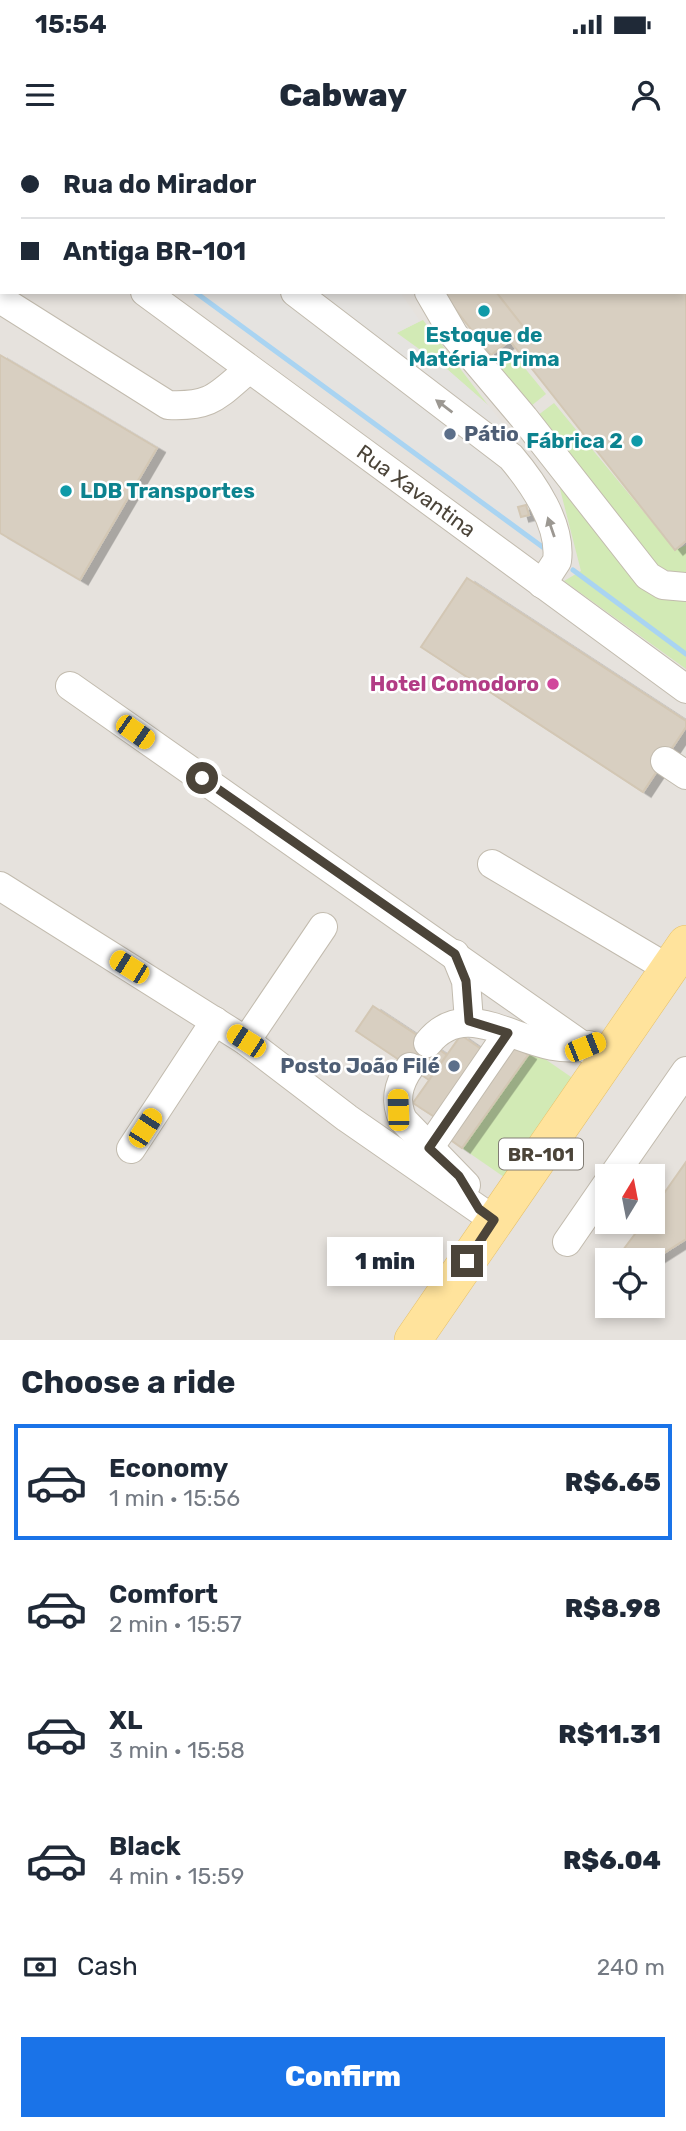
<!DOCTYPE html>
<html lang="en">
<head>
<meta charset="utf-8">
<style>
  :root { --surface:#fff; --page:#f2f2f3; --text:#1f2937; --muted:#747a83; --line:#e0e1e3; --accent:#1a73e8 }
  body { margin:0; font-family:Rubik,sans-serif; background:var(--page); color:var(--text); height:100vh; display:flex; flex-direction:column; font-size:26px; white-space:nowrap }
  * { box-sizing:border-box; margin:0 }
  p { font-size:23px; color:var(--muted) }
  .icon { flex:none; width:38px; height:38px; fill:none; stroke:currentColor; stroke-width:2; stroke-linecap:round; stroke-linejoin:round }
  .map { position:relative; height:1200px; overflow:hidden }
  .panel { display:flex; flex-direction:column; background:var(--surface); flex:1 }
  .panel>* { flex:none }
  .guide { position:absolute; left:0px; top:0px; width:686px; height:154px; box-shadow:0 4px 10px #0003; display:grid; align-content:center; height:154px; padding:0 21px; background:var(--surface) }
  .needle { width:46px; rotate:10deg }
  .tools { position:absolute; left:595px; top:1024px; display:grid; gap:14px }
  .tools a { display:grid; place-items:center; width:70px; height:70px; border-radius:0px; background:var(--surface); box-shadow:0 4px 10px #0003; font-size:35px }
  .end { position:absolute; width:32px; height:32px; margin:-16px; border:9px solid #4b4439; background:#fff; box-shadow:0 0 0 4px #fff }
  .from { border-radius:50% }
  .bubble { position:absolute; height:49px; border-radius:0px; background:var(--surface); box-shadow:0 4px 10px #0003; font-size:23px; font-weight:800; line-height:49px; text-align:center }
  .car { position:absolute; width:21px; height:42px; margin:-21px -10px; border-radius:9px; box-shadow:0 0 5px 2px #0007; background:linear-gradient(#f5c518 24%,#345 0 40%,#f5c518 0 76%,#345 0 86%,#f5c518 0) }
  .guide b { display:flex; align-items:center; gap:24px; height:66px; font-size:26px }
  .guide b+b { border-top:2px solid var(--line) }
  .guide i { width:18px; height:18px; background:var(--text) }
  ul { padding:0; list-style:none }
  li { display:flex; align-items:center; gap:21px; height:116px; margin:0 14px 10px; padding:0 7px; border:4px solid transparent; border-radius:0px }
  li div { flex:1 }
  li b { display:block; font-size:26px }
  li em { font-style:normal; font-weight:800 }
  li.on { border-color:var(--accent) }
  li>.icon { width:63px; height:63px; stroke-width:1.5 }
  h2 { padding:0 21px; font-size:32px; line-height:84px }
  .pay { display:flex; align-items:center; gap:18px; height:77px; padding:0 21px; font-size:26px }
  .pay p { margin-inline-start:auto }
  .primary-button { display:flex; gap:14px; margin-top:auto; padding:14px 21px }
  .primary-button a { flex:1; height:80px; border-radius:0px; background:var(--accent); color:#fff; font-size:28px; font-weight:800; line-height:80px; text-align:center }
  .status { display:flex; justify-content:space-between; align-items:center; height:49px; padding:0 35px; background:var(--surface); direction:ltr }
  .status svg { height:19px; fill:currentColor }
  header { display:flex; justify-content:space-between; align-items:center; height:91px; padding:0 21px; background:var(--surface); font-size:32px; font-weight:800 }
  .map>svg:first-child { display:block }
  .industrial { fill:#e6e2dd; fill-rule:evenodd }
  .green { fill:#d2eab5 }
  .parking { fill:#e5e3e0 }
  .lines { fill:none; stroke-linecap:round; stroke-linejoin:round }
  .stream { stroke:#a9d4f2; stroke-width:5 }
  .building { fill:#d8cfc1; stroke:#d3c7b4; stroke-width:2; filter:url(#shadow) }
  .minor-casing { stroke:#c2bbae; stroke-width:30 }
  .major-casing { stroke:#e6c16a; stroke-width:38 }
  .minor { stroke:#fff; stroke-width:28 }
  .major { stroke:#ffe39c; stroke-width:37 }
  .oneway { fill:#9c9892 }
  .route { stroke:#4b4439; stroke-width:9 }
  .culture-dot { fill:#0f9aa8; stroke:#fff; stroke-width:2.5 }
  .service-dot { fill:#5c6f8a; stroke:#fff; stroke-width:2.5 }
  .hotel-dot { fill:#d1479c; stroke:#fff; stroke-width:2.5 }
  .labels { text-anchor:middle; stroke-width:5; stroke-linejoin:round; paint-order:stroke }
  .shield { fill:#fff; stroke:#817c74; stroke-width:2 }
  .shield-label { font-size:19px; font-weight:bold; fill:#4b4439 }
  .culture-label { font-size:21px; font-weight:bold; fill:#0d838f; stroke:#fff }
  .service-label { font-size:21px; font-weight:bold; fill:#4e5e75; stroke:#fff; text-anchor:start }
  .street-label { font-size:21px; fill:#4b4439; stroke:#fff }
  .hotel-label { font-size:21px; font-weight:bold; fill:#b23c85; stroke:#fff; text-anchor:end }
</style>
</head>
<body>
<div class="status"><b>15:54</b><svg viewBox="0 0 49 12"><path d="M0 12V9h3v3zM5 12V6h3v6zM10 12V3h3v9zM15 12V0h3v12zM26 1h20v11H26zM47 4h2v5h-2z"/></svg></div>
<header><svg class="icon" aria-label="menu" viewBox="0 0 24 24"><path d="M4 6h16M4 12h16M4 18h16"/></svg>Cabway<svg class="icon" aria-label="person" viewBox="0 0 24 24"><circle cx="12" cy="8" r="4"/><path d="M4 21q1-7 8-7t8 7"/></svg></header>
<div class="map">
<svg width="686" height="1200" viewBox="0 0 686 1200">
  <defs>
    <filter id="shadow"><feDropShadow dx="8" dy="4.5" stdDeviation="0" flood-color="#0004"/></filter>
  </defs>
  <rect width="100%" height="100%" fill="#f6f3ec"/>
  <path class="industrial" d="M0,0H686V1200H0ZM2,2H684V152H2ZM607,1036H653V1082H607ZM607,1120H653V1166H607Z"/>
  <g class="green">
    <path d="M423,180L488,265L448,230L396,193Z"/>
    <path d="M510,210L546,254L526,270L490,225Z"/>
    <path d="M554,263L671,405L678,409L686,405V434L661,429L650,422L533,279Z"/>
    <path d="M566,348L686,458V529L564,441L581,431L560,349Z"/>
    <path d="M532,910L574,939L504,1037L462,1008Z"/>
  </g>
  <path class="parking" d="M195,152H400L420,181L397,193L448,230L488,265L554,349L573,430Z"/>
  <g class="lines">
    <g class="stream">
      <path d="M0,8L2,10"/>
      <path d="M195,152L548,411"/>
      <path d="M573,430L686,514"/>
    </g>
  </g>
  <g class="building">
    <path d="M183,0H237L235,2Z"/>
    <path d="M647,0H686V401L675,410L510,201L525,189L496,152H684V2H644Z"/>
    <path d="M647,0H686V113L684,2H645Z"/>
    <path d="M442,152H496L525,189L491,215Z"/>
    <path d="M0,215L157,308L80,440L0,393Z"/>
    <path d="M526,365L529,375L521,377L518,367Z"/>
    <path d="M467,438L686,581V587L643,652L421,507Z"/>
    <path d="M373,866L447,915L429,940L356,891Z"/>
    <path d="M461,895L484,911L436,978L413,963Z"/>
    <path d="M510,903L528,915L462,1008L445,996Z"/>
    <path d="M686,1022V1099L653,1120H636L623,1110L644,1082H653V1069Z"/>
  </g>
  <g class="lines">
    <g class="minor-casing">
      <g id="minor">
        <path d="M119,0L130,2"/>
        <path d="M307,0L308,2"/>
        <path d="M349,0L350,2"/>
        <path d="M443,0L444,2"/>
        <path d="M277,2L280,0"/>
        <path d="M0,46L2,47"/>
        <path d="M145,152L686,549"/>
        <path d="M295,152L511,317C533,343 562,385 557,421L542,444"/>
        <path d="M429,152L454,195L524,278L648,436L663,445L686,447"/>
        <path d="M0,159L168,265C212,267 217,256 249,229"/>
        <path d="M70,546L606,922"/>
        <path d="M665,621L686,635"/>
        <path d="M492,724L669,829"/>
        <path d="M0,746L246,901L347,978L494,1080"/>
        <path d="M455,814L466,841L469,881"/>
        <path d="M246,901L323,787"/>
        <path d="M428,903C471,849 531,922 589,905"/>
        <path d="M410,927C398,944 394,961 403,980L466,1045"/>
        <path d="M429,1008L508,893"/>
        <path d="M131,1009L215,881"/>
        <path d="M613,1036L686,931"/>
        <path d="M567,1102L607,1044"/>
      </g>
    </g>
    <g class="major-casing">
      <path id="major" d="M413,1200L686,804"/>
    </g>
    <use href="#minor" class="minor"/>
    <use href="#major" class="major"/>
  </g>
  <defs><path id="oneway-solid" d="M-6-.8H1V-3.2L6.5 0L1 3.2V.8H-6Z" transform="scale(1.75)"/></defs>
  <g class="oneway">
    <use href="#oneway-solid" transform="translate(444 266) rotate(-143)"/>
    <use href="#oneway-solid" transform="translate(551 387) rotate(-109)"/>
  </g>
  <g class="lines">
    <path class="route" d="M202,638L455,814L466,841L469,881L508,893L429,1008L459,1036L479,1069L494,1080L467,1121"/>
  </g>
  <g class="culture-dot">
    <circle cx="484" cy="171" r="7"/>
    <circle cx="637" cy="301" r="7"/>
    <circle cx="66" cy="351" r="7"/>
  </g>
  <g class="service-dot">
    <circle cx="450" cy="294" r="7"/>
    <circle cx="454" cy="926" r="7"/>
  </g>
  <circle class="hotel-dot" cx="553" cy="544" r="7"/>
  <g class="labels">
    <rect class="shield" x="499" y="998.5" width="84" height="31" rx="5"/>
    <g class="shield-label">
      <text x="541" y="1021">BR-101</text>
    </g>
    <g class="culture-label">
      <text x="484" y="202">Estoque de<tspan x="484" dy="24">Matéria-Prima</tspan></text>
      <text x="623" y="308" text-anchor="end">Fábrica 2</text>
      <text x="80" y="358" text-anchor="start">LDB Transportes</text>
    </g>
    <g class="service-label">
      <text x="464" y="301">Pátio</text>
      <text x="440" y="933" text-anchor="end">Posto João Filé</text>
    </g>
    <g class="street-label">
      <text transform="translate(416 351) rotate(36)" y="7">Rua Xavantina</text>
    </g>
    <g class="hotel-label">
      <text x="539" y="551">Hotel Comodoro</text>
    </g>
  </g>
</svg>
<div class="tools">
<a><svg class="needle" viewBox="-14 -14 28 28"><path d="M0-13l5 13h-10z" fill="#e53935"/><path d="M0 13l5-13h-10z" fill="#747a83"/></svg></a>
<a><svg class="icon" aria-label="locate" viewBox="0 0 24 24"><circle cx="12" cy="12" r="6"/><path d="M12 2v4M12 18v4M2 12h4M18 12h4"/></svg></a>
</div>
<i class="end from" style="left:202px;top:638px"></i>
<i class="end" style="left:467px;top:1121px"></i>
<div class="bubble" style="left:327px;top:1097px;width:116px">1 min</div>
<i class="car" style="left:135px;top:592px;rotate:125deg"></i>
<i class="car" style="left:129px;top:827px;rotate:302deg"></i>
<i class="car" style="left:246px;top:901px;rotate:303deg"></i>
<i class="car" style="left:585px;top:907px;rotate:68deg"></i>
<i class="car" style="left:398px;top:970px;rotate:358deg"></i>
<i class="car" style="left:145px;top:988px;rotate:33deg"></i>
<div class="guide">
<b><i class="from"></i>Rua do Mirador</b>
<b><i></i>Antiga BR-101</b>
</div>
</div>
<section class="panel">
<h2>Choose a ride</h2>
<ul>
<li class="on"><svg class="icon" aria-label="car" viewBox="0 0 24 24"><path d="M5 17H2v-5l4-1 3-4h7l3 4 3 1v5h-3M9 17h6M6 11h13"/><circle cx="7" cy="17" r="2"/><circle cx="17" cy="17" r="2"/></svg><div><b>Economy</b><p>1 min · 15:56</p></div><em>R$6.65</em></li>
<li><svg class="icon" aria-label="car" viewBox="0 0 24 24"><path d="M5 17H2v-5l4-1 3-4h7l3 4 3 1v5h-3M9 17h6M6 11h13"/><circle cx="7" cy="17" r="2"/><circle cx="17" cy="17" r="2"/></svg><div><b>Comfort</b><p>2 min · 15:57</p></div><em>R$8.98</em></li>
<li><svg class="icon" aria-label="car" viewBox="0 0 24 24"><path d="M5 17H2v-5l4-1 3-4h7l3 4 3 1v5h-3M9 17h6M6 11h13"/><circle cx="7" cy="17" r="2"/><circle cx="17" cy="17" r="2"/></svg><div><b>XL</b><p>3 min · 15:58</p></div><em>R$11.31</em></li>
<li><svg class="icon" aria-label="car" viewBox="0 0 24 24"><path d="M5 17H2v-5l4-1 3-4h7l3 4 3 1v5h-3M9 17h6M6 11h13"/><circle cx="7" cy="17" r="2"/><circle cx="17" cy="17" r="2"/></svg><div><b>Black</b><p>4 min · 15:59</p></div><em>R$6.04</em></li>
</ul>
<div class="pay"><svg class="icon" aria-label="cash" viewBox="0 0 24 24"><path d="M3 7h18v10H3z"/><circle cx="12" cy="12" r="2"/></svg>Cash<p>240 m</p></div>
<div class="primary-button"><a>Confirm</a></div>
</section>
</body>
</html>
